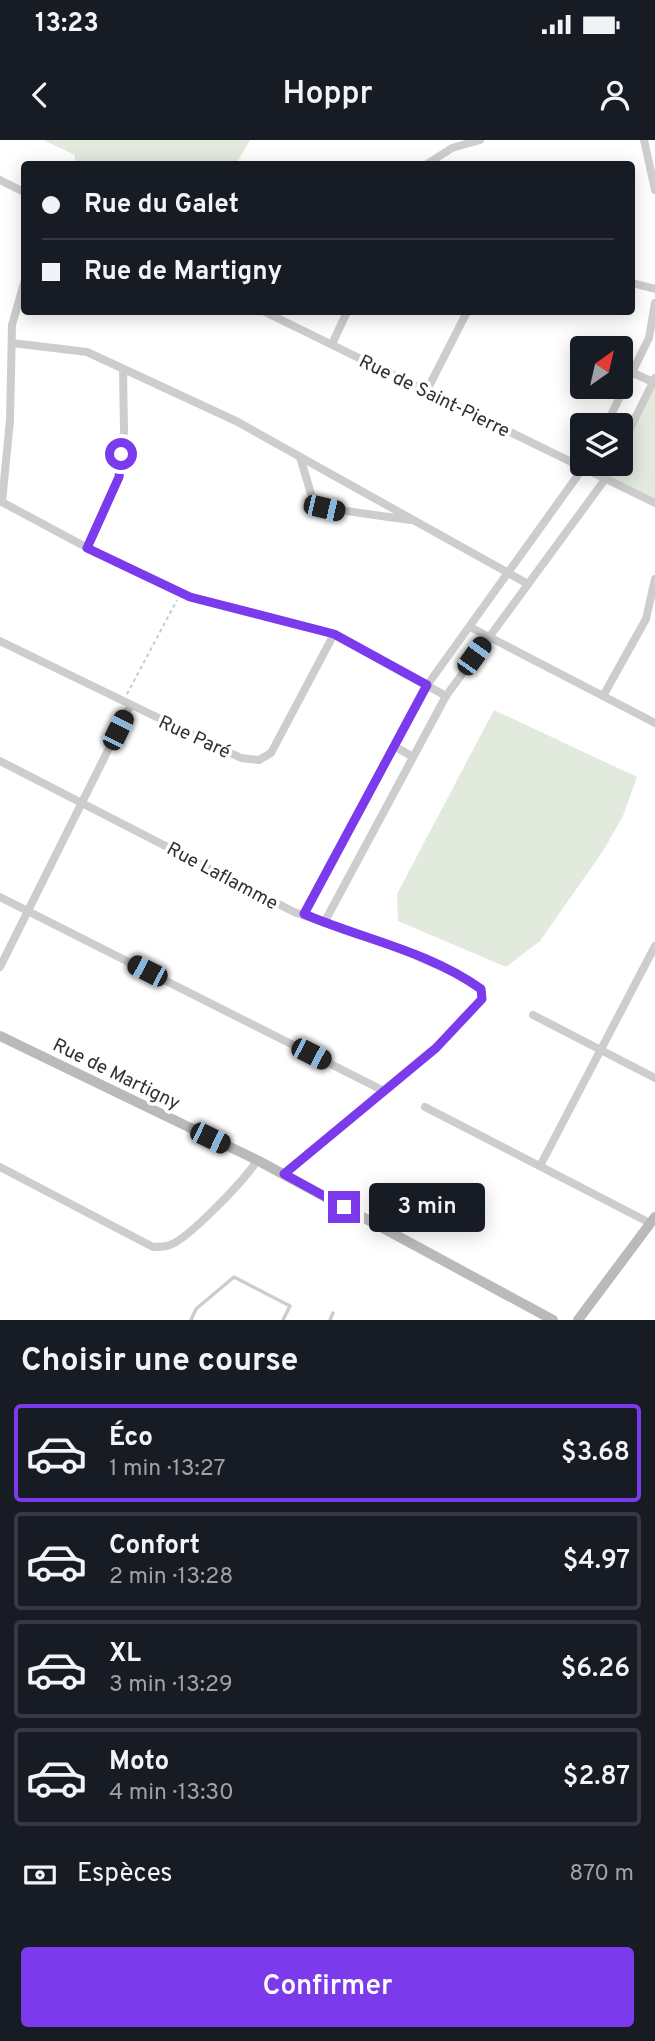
<!DOCTYPE html>
<html lang="fr">
<head>
<meta charset="utf-8">
<style>
  :root { --surface:#171b24; --page:#242831; --text:#f1f3f6; --muted:#9ea1a6; --line:#363941; --accent:#7c3aed }
  body { margin:0; font-family:Overpass,sans-serif; background:var(--page); color:var(--text); height:100vh; display:flex; flex-direction:column; font-size:26px; white-space:nowrap }
  * { box-sizing:border-box; margin:0 }
  p { font-size:23px; color:var(--muted) }
  .icon { flex:none; width:38px; height:38px; fill:none; stroke:currentColor; stroke-width:2; stroke-linecap:round; stroke-linejoin:round }
  .map { position:relative; height:1180px; overflow:hidden }
  .drawer { display:flex; flex-direction:column; background:var(--surface); flex:1 }
  .drawer>* { flex:none }
  .guide { position:absolute; left:21px; top:21px; width:614px; height:154px; border-radius:7px; box-shadow:0 4px 18px #0003; display:grid; align-content:center; height:154px; padding:0 21px; background:var(--surface) }
  .needle { width:46px; rotate:34deg }
  .buttons { position:absolute; left:570px; top:196px; display:grid; gap:14px }
  .buttons a { display:grid; place-items:center; width:63px; height:63px; border-radius:7px; background:var(--surface); box-shadow:0 4px 18px #0003; font-size:35px }
  .end { position:absolute; width:32px; height:32px; margin:-16px; border:9px solid #7c3aed; background:#fff; box-shadow:0 0 0 4px #fff }
  .from { border-radius:50% }
  .bubble { position:absolute; height:49px; border-radius:7px; background:var(--surface); box-shadow:0 4px 18px #0003; font-size:23px; font-weight:600; line-height:49px; text-align:center }
  .car { position:absolute; width:21px; height:42px; margin:-21px -10px; border-radius:9px; box-shadow:0 0 5px 2px #0007; background:linear-gradient(#222 24%,#8ab4d8 0 40%,#222 0 76%,#8ab4d8 0 86%,#222 0) }
  .guide b { display:flex; align-items:center; gap:24px; height:66px; font-size:26px }
  .guide b+b { border-top:2px solid var(--line) }
  .guide i { width:18px; height:18px; background:var(--text) }
  ul { padding:0; list-style:none }
  li { display:flex; align-items:center; gap:21px; height:98px; margin:0 14px 10px; padding:0 7px; border:4px solid var(--line); border-radius:7px }
  li div { flex:1 }
  li b { display:block; font-size:26px }
  li em { font-style:normal; font-weight:600 }
  li.active { border-color:var(--accent) }
  li>.icon { width:63px; height:63px; stroke-width:1.5 }
  h2 { padding:0 21px; font-size:32px; line-height:84px }
  .pay { display:flex; align-items:center; gap:18px; height:77px; padding:0 21px; font-size:26px }
  .pay p { margin-inline-start:auto }
  .action { display:flex; gap:14px; margin-top:auto; padding:14px 21px }
  .action a { flex:1; height:80px; border-radius:7px; background:var(--accent); color:#fff; font-size:28px; font-weight:600; line-height:80px; text-align:center }
  .status { display:flex; justify-content:space-between; align-items:center; height:49px; padding:0 35px; background:var(--surface); direction:ltr }
  .status svg { height:19px; fill:currentColor }
  header { display:flex; justify-content:space-between; align-items:center; height:91px; padding:0 21px; background:var(--surface); font-size:32px; font-weight:600 }
  .map>svg:first-child { display:block }
  .green { fill:#e2e9dd }
  .lines { fill:none; stroke-linecap:round; stroke-linejoin:round }
  .path { stroke:#cacaca; stroke-width:2; stroke-dasharray:3.5 3.5; stroke-linecap:butt }
  .lane { stroke:#cdcdcd; stroke-width:3.5 }
  .street { stroke:#cdcdcd; stroke-width:8 }
  .secondary { stroke:#bababa; stroke-width:10 }
  .route { stroke:#7c3aed; stroke-width:9 }
  .labels { text-anchor:middle; stroke-width:7; stroke-linejoin:round; paint-order:stroke }
  .street-label { font-size:19px; fill:#303030; stroke:#fff }
</style>
</head>
<body>
<div class="status"><b>13:23</b><svg viewBox="0 0 49 12"><path d="M0 12V9h3v3zM5 12V6h3v6zM10 12V3h3v9zM15 12V0h3v12zM26 1h20v11H26zM47 4h2v5h-2z"/></svg></div>
<header><svg class="icon" aria-label="back" viewBox="0 0 24 24"><path d="M15 5l-7 7 7 7"/></svg>Hoppr<svg class="icon" aria-label="person" viewBox="0 0 24 24"><circle cx="12" cy="8" r="4"/><path d="M4 21q1-7 8-7t8 7"/></svg></header>
<div class="map">
<svg width="655" height="1180" viewBox="0 0 655 1180">
  <rect width="100%" height="100%" fill="#fff"/>
  <g class="green">
    <path d="M43,0H250L236,24H75V15Z"/>
    <path d="M655,238V363L606,338L613,324H621V307Z"/>
    <path d="M494,570L637,637L623,676L603,711L540,801L506,827L398,781L397,754Z"/>
  </g>
  <g class="lines">
    <path class="path" d="M127,554L177,460"/>
    <g class="lane">
      <path d="M191,1180L196,1169L234,1137L290,1166L283,1180"/>
      <path d="M330,1180L333,1173"/>
    </g>
    <g class="street">
      <path d="M644,0L655,50"/>
      <path d="M427,24L452,8L480,0"/>
      <path d="M0,40L24,52"/>
      <path d="M632,143L655,149"/>
      <path d="M265,172L655,363"/>
      <path d="M12,203L87,212L236,281L528,444"/>
      <path d="M332,204L347,172"/>
      <path d="M633,233L653,242"/>
      <path d="M426,252L467,172"/>
      <path d="M606,285L649,198L655,163"/>
      <path d="M621,307L655,238"/>
      <path d="M300,317L312,357L325,368L410,380"/>
      <path d="M0,361L97,413L190,457L334,494L446,556"/>
      <path d="M2,362L10,280L12,185L24,143"/>
      <path d="M87,408L119,337L124,291L123,229"/>
      <path d="M470,487L655,583"/>
      <path d="M0,501L241,618L259,620L271,613L334,494"/>
      <path d="M603,556L646,479L655,439"/>
      <path d="M394,606L413,617"/>
      <path d="M0,621L294,772L401,809L457,834L481,849L482,859L436,908L284,1034"/>
      <path d="M0,757L382,950"/>
      <path d="M304,774L428,544L586,324"/>
      <path d="M324,783L446,556L606,338L613,324"/>
      <path d="M0,827L130,566"/>
      <path d="M533,875L655,938"/>
      <path d="M425,967L650,1083"/>
      <path d="M540,1026L655,806"/>
      <path d="M0,1027L153,1107C158,1107 165,1107 170,1105C188,1099 247,1038 257,1020"/>
    </g>
    <g class="secondary">
      <path d="M0,896L257,1020L553,1180"/>
      <path d="M578,1180L655,1077"/>
    </g>
  </g>
  <g class="lines">
    <path class="route" d="M121,314L119,337L87,408L190,457L334,494L427,545L304,774C362,799 428,811 481,849L482,859L436,908L284,1034L344,1067"/>
  </g>
  <g class="labels">
    <g class="street-label">
      <text transform="translate(435 255) rotate(26)" y="7">Rue de Saint-Pierre</text>
      <text transform="translate(195 596) rotate(25)" y="7">Rue Paré</text>
      <text transform="translate(223 735) rotate(28)" y="7">Rue Laflamme</text>
      <text transform="translate(117 933) rotate(26)" y="7">Rue de Martigny</text>
    </g>
  </g>
</svg>
<div class="buttons">
<a><svg class="needle" viewBox="-14 -14 28 28"><path d="M0-13l5 13h-10z" fill="#e53935"/><path d="M0 13l5-13h-10z" fill="#9ea1a6"/></svg></a>
<a><svg class="icon" aria-label="layers" viewBox="0 0 24 24"><path d="M12 4l9 5-9 5-9-5zM3 14l9 5 9-5"/></svg></a>
</div>
<i class="end from" style="left:121px;top:314px"></i>
<i class="end" style="left:344px;top:1067px"></i>
<div class="bubble" style="left:369px;top:1043px;width:116px">3 min</div>
<i class="car" style="left:324px;top:368px;rotate:103deg"></i>
<i class="car" style="left:474px;top:516px;rotate:36deg"></i>
<i class="car" style="left:118px;top:590px;rotate:26deg"></i>
<i class="car" style="left:147px;top:831px;rotate:297deg"></i>
<i class="car" style="left:311px;top:914px;rotate:117deg"></i>
<i class="car" style="left:210px;top:998px;rotate:116deg"></i>
<div class="guide">
<b><i class="from"></i>Rue du Galet</b>
<b><i></i>Rue de Martigny</b>
</div>
</div>
<section class="drawer">
<h2>Choisir une course</h2>
<ul>
<li class="active"><svg class="icon" aria-label="car" viewBox="0 0 24 24"><path d="M5 17H2v-5l4-1 3-4h7l3 4 3 1v5h-3M9 17h6M6 11h13"/><circle cx="7" cy="17" r="2"/><circle cx="17" cy="17" r="2"/></svg><div><b>Éco</b><p>1 min · 13:27</p></div><em>$3.68</em></li>
<li><svg class="icon" aria-label="car" viewBox="0 0 24 24"><path d="M5 17H2v-5l4-1 3-4h7l3 4 3 1v5h-3M9 17h6M6 11h13"/><circle cx="7" cy="17" r="2"/><circle cx="17" cy="17" r="2"/></svg><div><b>Confort</b><p>2 min · 13:28</p></div><em>$4.97</em></li>
<li><svg class="icon" aria-label="car" viewBox="0 0 24 24"><path d="M5 17H2v-5l4-1 3-4h7l3 4 3 1v5h-3M9 17h6M6 11h13"/><circle cx="7" cy="17" r="2"/><circle cx="17" cy="17" r="2"/></svg><div><b>XL</b><p>3 min · 13:29</p></div><em>$6.26</em></li>
<li><svg class="icon" aria-label="car" viewBox="0 0 24 24"><path d="M5 17H2v-5l4-1 3-4h7l3 4 3 1v5h-3M9 17h6M6 11h13"/><circle cx="7" cy="17" r="2"/><circle cx="17" cy="17" r="2"/></svg><div><b>Moto</b><p>4 min · 13:30</p></div><em>$2.87</em></li>
</ul>
<div class="pay"><svg class="icon" aria-label="cash" viewBox="0 0 24 24"><path d="M3 7h18v10H3z"/><circle cx="12" cy="12" r="2"/></svg>Espèces<p>870 m</p></div>
<div class="action"><a>Confirmer</a></div>
</section>
</body>
</html>
